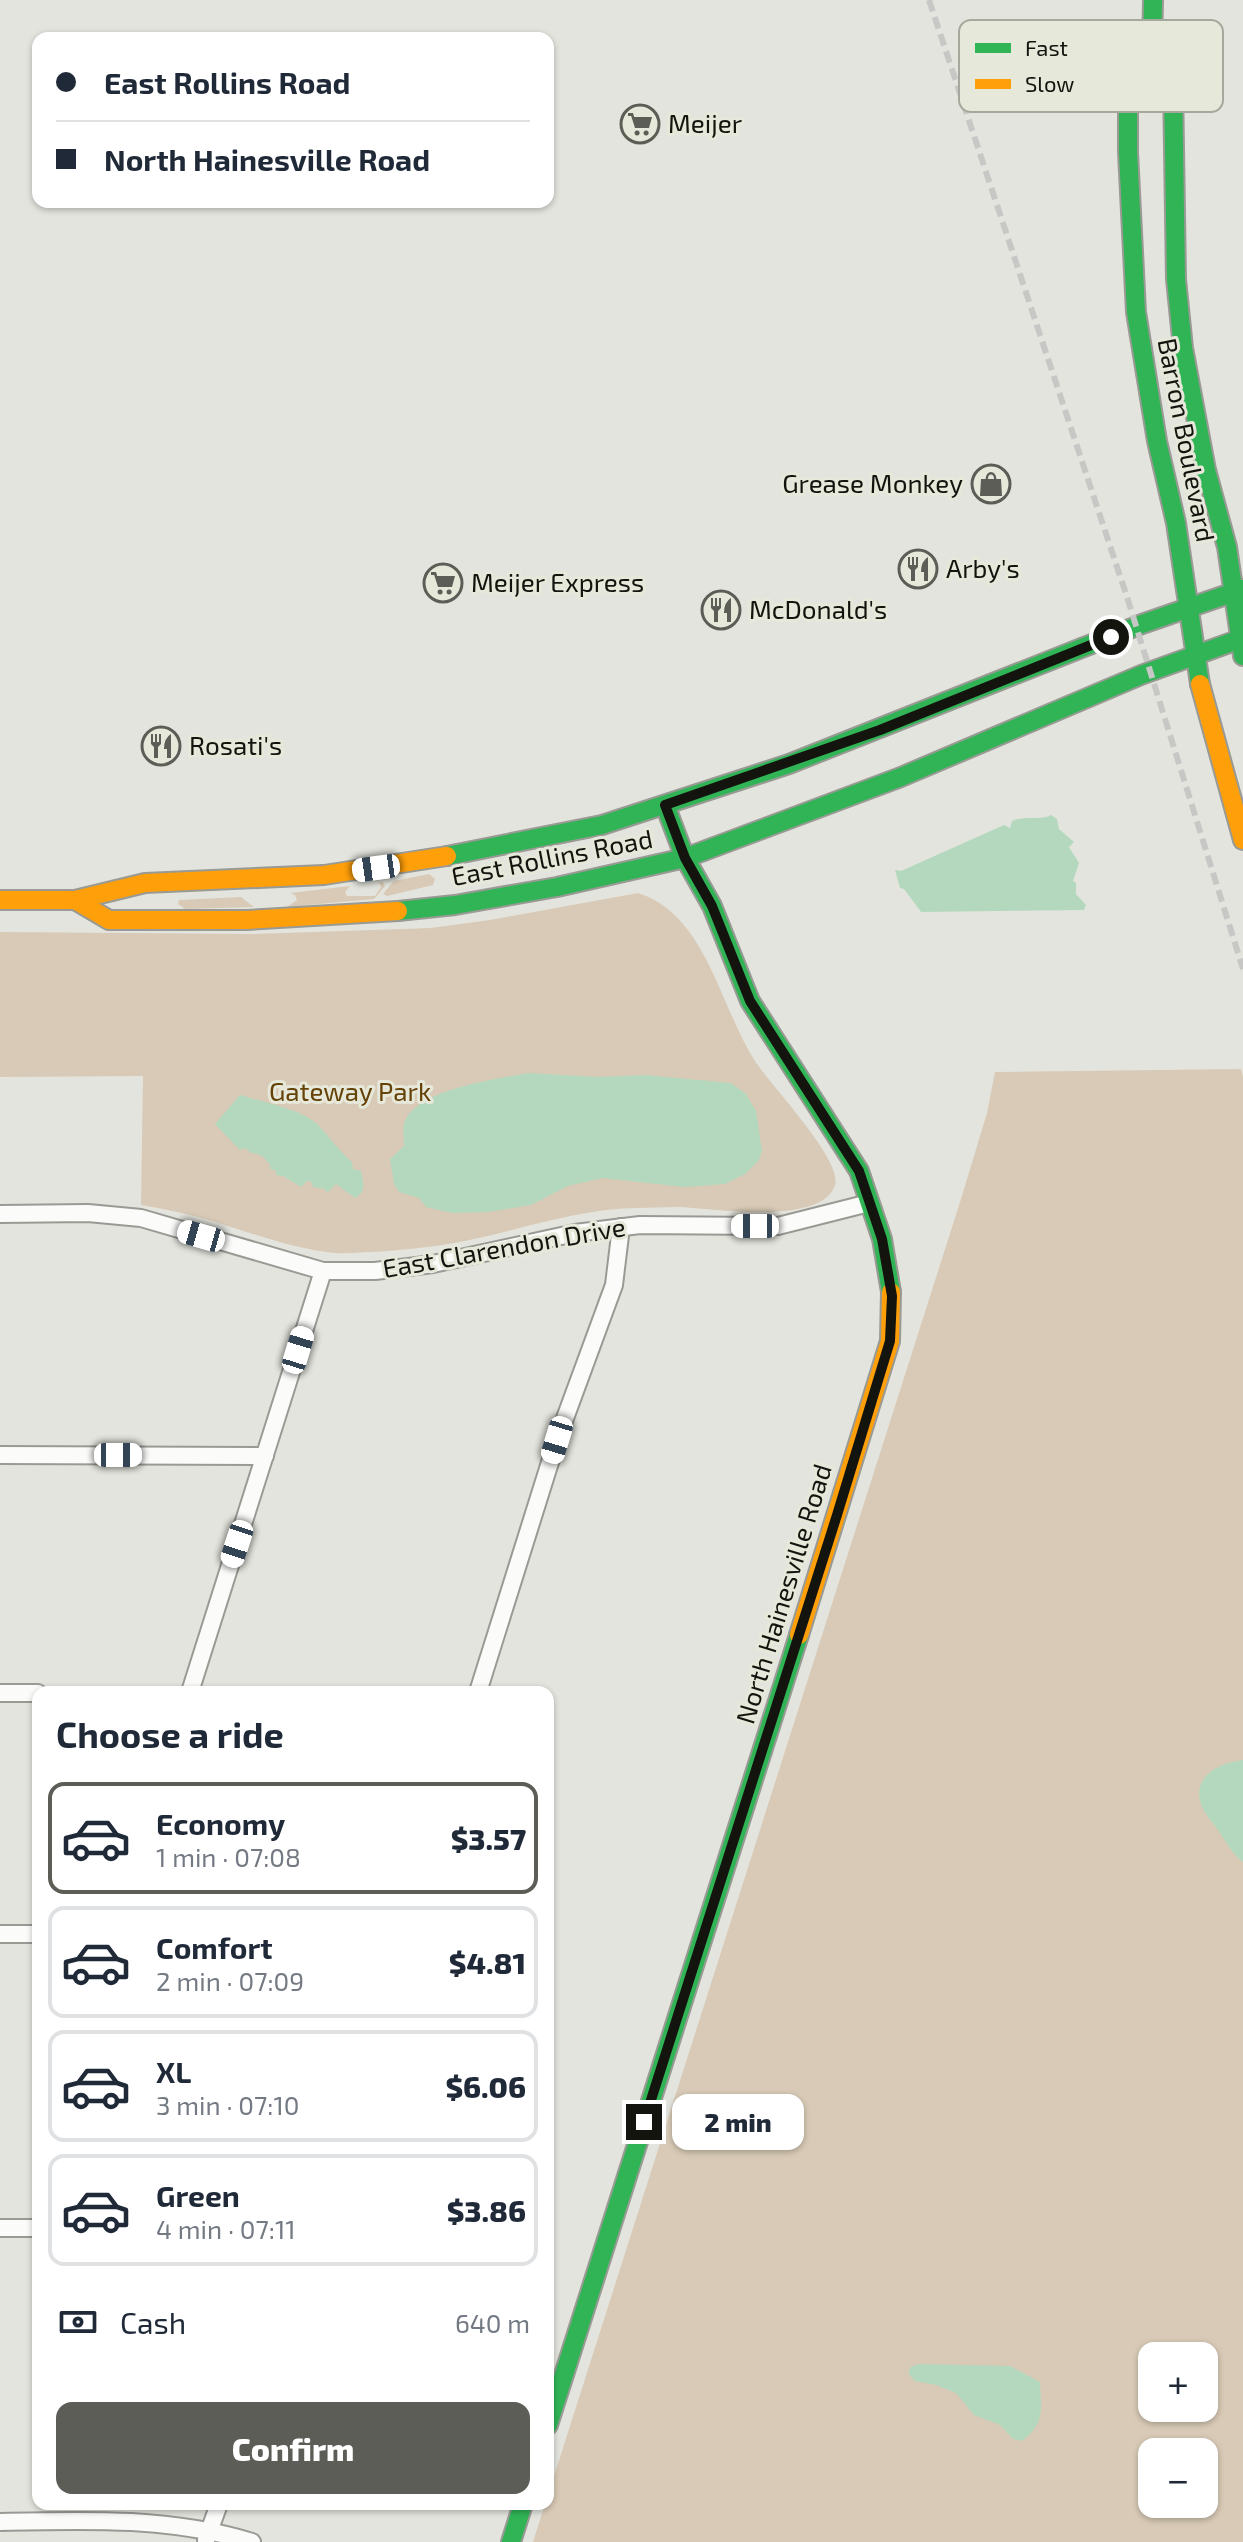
<!DOCTYPE html>
<html lang="en">
<head>
<meta charset="utf-8">
<style>
  :root { --surface:#fff; --page:#f6f6f7; --text:#1f2937; --muted:#747a83; --line:#e0e1e3; --accent:#5d5d57 }
  body { margin:0; font-family:"Exo 2",sans-serif; background:var(--page); color:var(--text); height:100vh; display:flex; flex-direction:column; font-size:30px; white-space:nowrap }
  * { box-sizing:border-box; margin:0 }
  p { font-size:26px; color:var(--muted) }
  .icon { flex:none; width:44px; height:44px; fill:none; stroke:currentColor; stroke-width:2; stroke-linecap:round; stroke-linejoin:round }
  .map { position:relative; flex:1; overflow:hidden }
  .panel { position:absolute; left:32px; top:1686px; width:522px; height:824px; display:flex; flex-direction:column; background:var(--surface); border-radius:16px; box-shadow:0 2px 6px #0004 }
  .panel>* { flex:none }
  .top-card { position:absolute; left:32px; top:32px; width:522px; height:176px; border-radius:16px; box-shadow:0 2px 6px #0004; display:grid; align-content:center; height:176px; padding:0 24px; background:var(--surface) }
  .tools { position:absolute; left:1138px; top:2342px; display:grid; gap:16px }
  .tools a { display:grid; place-items:center; width:80px; height:80px; border-radius:16px; background:var(--surface); box-shadow:0 2px 6px #0004; font-size:40px }
  .end { position:absolute; width:36px; height:36px; margin:-18px; border:10px solid #14140f; background:#fff; box-shadow:0 0 0 4px #fff }
  .from { border-radius:50% }
  .bubble { position:absolute; height:56px; border-radius:16px; background:var(--surface); box-shadow:0 2px 6px #0004; font-size:26px; font-weight:800; line-height:56px; text-align:center }
  .car { position:absolute; width:24px; height:48px; margin:-24px -12px; border-radius:10px; box-shadow:0 0 6px 2px #0007; background:linear-gradient(#fff 24%,#345 0 40%,#fff 0 76%,#345 0 86%,#fff 0) }
  .top-card b { display:flex; align-items:center; gap:28px; height:76px; font-size:30px }
  .top-card b+b { border-top:2px solid var(--line) }
  .top-card i { width:20px; height:20px; background:var(--text) }
  ul { padding:0; list-style:none }
  li { display:flex; align-items:center; gap:24px; height:112px; margin:0 16px 12px; padding:0 8px; border:4px solid var(--line); border-radius:16px }
  li div { flex:1 }
  li b { display:block; font-size:30px }
  li em { font-style:normal; font-weight:800 }
  li.active { border-color:var(--accent) }
  li>.icon { width:72px; height:72px; stroke-width:1.5 }
  h2 { padding:0 24px; font-size:36px; line-height:96px }
  .pay { display:flex; align-items:center; gap:20px; height:88px; padding:0 24px; font-size:30px }
  .pay p { margin-inline-start:auto }
  .cta { display:flex; gap:16px; margin-top:auto; padding:16px 24px }
  .cta a { flex:1; height:92px; border-radius:16px; background:var(--accent); color:#fff; font-size:32px; font-weight:800; line-height:92px; text-align:center }
  .map>svg:first-child { display:block }
  .green { fill:#d8cab6; fill-rule:evenodd }
  .water { fill:#b4d8bd }
  .lines { fill:none; stroke-linecap:round; stroke-linejoin:round }
  .street-casing { stroke:#9a9a95; stroke-width:20 }
  .fast-casing { stroke:#9a9a95; stroke-width:22 }
  .slow-casing { stroke:#9a9a95; stroke-width:22 }
  .street { stroke:#fbfbfa; stroke-width:16 }
  .fast { stroke:#30b455; stroke-width:18 }
  .slow { stroke:#ff9f0a; stroke-width:18 }
  .rail { stroke:#c7c7c5; stroke-width:6; stroke-dasharray:12 6; stroke-linecap:butt }
  .route { stroke:#14140f; stroke-width:10 }
  .labels { text-anchor:middle; stroke-width:6; stroke-linejoin:round; paint-order:stroke }
  .poi-label { font-size:26px; fill:#14140f; stroke:#e6e8da; text-anchor:start }
  .street-label { font-size:26px; fill:#14140f; stroke:#e6e8da }
  .park-label { font-size:26px; fill:#654208; stroke:#e6e8da }
  .key { fill:#e6e8da; stroke:#a7a89d; stroke-width:2 }
  .key-label { font-size:22px; fill:#14140f }
</style>
</head>
<body>
<div class="map">
<svg width="1243" height="2542" viewBox="0 0 1243 2542">
  <rect width="100%" height="100%" fill="#e4e4de"/>
  <g class="green">
    <path d="M429,874L435,879L433,885L387,896L383,894L394,881Z"/>
    <path d="M379,882H383L385,886L374,899L287,907L297,900L295,895L290,893L350,886L345,892L347,896H375L381,887Z"/>
    <path d="M638,893C706,914 720,1007 755,1061C771,1086 843,1160 835,1185C823,1224 723,1210 693,1208C675,1206 657,1208 639,1208C584,1208 532,1226 479,1238C444,1246 407,1250 371,1252C359,1252 346,1254 335,1253C292,1249 252,1233 212,1221C189,1214 165,1209 141,1205L143,1076L0,1077V932L253,934L431,928L490,920Z"/>
    <path d="M241,897L254,907L185,909L178,904L179,900Z"/>
    <path d="M1241,1069L1243,1077V2542H533L545,2504H548V2495L961,1199L987,1113L995,1072ZM1152,2356H1204V2408H1152ZM1152,2452H1204V2504H1152Z"/>
  </g>
  <g class="water">
    <path d="M1051,815L1057,819L1059,829L1074,842L1069,847L1079,863L1073,881L1076,883V894L1086,905L1084,910L921,912L904,889L900,888L895,870L901,871L1004,825L1010,828L1012,821C1025,815 1040,821 1051,815Z"/>
    <path d="M529,1073L597,1077L645,1075L731,1083L746,1094L756,1111L762,1151L759,1160L745,1174L725,1184L684,1187L602,1178L568,1186L531,1205L488,1212L452,1213L426,1207L419,1198L399,1192L394,1184L390,1159L404,1146C404,1138 402,1128 405,1121C417,1089 500,1078 529,1073Z"/>
    <path d="M240,1095C262,1102 301,1109 317,1124C330,1136 338,1151 352,1162L353,1169L361,1171C363,1182 367,1192 355,1198L336,1184L327,1193L325,1189L313,1187L311,1181H307L301,1187L283,1176L276,1175V1171L269,1168L271,1166C265,1158 261,1153 251,1153L245,1148L240,1150L215,1124Z"/>
    <path d="M1243,1760V1862C1233,1854 1227,1844 1220,1833C1214,1824 1207,1817 1202,1807C1190,1777 1218,1763 1243,1760Z"/>
    <path d="M919,2364L1010,2366L1040,2382C1041,2408 1046,2423 1022,2441L1013,2439L1000,2425L974,2415L956,2393L936,2385L915,2381L908,2373L911,2367Z"/>
  </g>
  <g class="lines">
    <g class="street-casing">
      <g id="street">
        <path d="M0,1214L88,1213L141,1218L323,1271H375L433,1264L575,1233L640,1225L778,1226L869,1203"/>
        <path d="M0,1455L265,1456"/>
        <path d="M190,1692L323,1271"/>
        <path d="M478,1692L557,1440L614,1285L621,1227"/>
        <path d="M0,1693H38"/>
        <path d="M0,1934H38"/>
        <path d="M0,2228H38"/>
        <path d="M0,2522C85,2520 170,2517 252,2542"/>
        <path d="M206,2540L219,2504"/>
      </g>
    </g>
    <g class="fast-casing">
      <g id="fast">
        <path d="M1153,0L1152,51L1173,83L1176,279L1183,348L1206,470L1227,547L1243,656"/>
        <path d="M1152,51L1128,82V152L1136,312L1157,441L1176,523L1200,684"/>
        <path d="M665,805L685,858L712,906L750,1001L859,1171L882,1239L891,1292"/>
        <path d="M447,856L602,825L789,764L1142,624L1243,589"/>
        <path d="M398,911L455,905L557,887L685,858L901,777L1141,675L1243,638"/>
        <path d="M548,2425L799,1635"/>
        <path d="M511,2542L523,2504"/>
      </g>
    </g>
    <g class="slow-casing">
      <g id="slow">
        <path d="M1200,684L1243,840"/>
        <path d="M0,900H75L145,883L324,875L447,856"/>
        <path d="M75,900L109,920H247L398,911"/>
        <path d="M799,1635L890,1341L891,1292"/>
      </g>
    </g>
    <use href="#street" class="street"/>
    <use href="#fast" class="fast"/>
    <use href="#slow" class="slow"/>
    <path class="rail" d="M929,0L1127,597L1243,969"/>
  </g>
  <g class="lines">
    <path class="route" d="M644,2122L837,1515L890,1341L892,1296L882,1239L859,1171L750,1001L712,906L685,858L665,805L880,730L1111,637"/>
  </g>
  <defs>
    <g id="supermarket-ring" transform="scale(2)"><circle r="9.5" fill="#e6e8da" stroke="#5d5d57" stroke-width="1.5"/><path d="M-6-5.5h2.5l.6 2H6L4.5 2H-2.5L-4.4-4H-6ZM-1.5 3.2a1.3 1.3 0 1 0 .1 0ZM3 3.2a1.3 1.3 0 1 0 .1 0Z" fill="#5d5d57"/></g>
    <g id="shop-ring" transform="scale(2)"><circle r="9.5" fill="#e6e8da" stroke="#5d5d57" stroke-width="1.5"/><path d="M-5-2.5h2.3a2.7 3.5 0 0 1 5.4 0H5L5.5 6h-11ZM-1.5-2.5h3a1.5 2.3 0 0 0-3 0Z" fill="#5d5d57"/></g>
    <g id="restaurant-ring" transform="scale(2)"><circle r="9.5" fill="#e6e8da" stroke="#5d5d57" stroke-width="1.5"/><path d="M-5-6h1v4h1v-4h1v4h1v-4h1v5L-1.5 .5V6h-2V.5L-5-1ZM5-6V6H3V1.5H1.5Q1.5-4 5-6Z" fill="#5d5d57"/></g>
  </defs>
  <g fill-rule="evenodd">
    <use href="#supermarket-ring" x="640" y="124"/>
    <use href="#shop-ring" x="991" y="484"/>
    <use href="#restaurant-ring" x="918" y="569"/>
    <use href="#supermarket-ring" x="443" y="583"/>
    <use href="#restaurant-ring" x="721" y="610"/>
    <use href="#restaurant-ring" x="161" y="746"/>
  </g>
  <g class="labels">
    <g class="poi-label">
      <text x="668" y="133">Meijer</text>
      <text x="963" y="493" text-anchor="end">Grease Monkey</text>
      <text x="946" y="578">Arby's</text>
      <text x="471" y="592">Meijer Express</text>
      <text x="749" y="619">McDonald's</text>
      <text x="189" y="755">Rosati's</text>
    </g>
    <g class="street-label">
      <text transform="translate(1186 440) rotate(79)" y="9">Barron Boulevard</text>
      <text transform="translate(552 858) rotate(-11)" y="9">East Rollins Road</text>
      <text transform="translate(504 1248) rotate(-10)" y="9">East Clarendon Drive</text>
      <text transform="translate(784 1594) rotate(-73)" y="9">North Hainesville Road</text>
    </g>
    <g class="park-label">
      <text x="350" y="1101">Gateway Park</text>
    </g>
  </g>
  <rect x="959" y="20" width="264" height="92" rx="12" class="key"/>
  <rect x="975" y="43" width="36" height="10" fill="#30b455"/>
  <rect x="975" y="79" width="36" height="10" fill="#ff9f0a"/>
  <g class="key-label">
    <text x="1025" y="56">Fast</text>
    <text x="1025" y="92">Slow</text>
  </g>
</svg>
<div class="tools">
<a>+</a>
<a>−</a>
</div>
<i class="end from" style="left:1111px;top:637px"></i>
<i class="end" style="left:644px;top:2122px"></i>
<div class="bubble" style="left:672px;top:2094px;width:132px">2 min</div>
<i class="car" style="left:376px;top:868px;rotate:262deg"></i>
<i class="car" style="left:755px;top:1226px;rotate:270deg"></i>
<i class="car" style="left:201px;top:1236px;rotate:286deg"></i>
<i class="car" style="left:298px;top:1350px;rotate:17deg"></i>
<i class="car" style="left:557px;top:1440px;rotate:197deg"></i>
<i class="car" style="left:118px;top:1455px;rotate:90deg"></i>
<i class="car" style="left:237px;top:1544px;rotate:198deg"></i>
<div class="top-card">
<b><i class="from"></i>East Rollins Road</b>
<b><i></i>North Hainesville Road</b>
</div>
<section class="panel">
<h2>Choose a ride</h2>
<ul>
<li class="active"><svg class="icon" aria-label="car" viewBox="0 0 24 24"><path d="M5 17H2v-5l4-1 3-4h7l3 4 3 1v5h-3M9 17h6M6 11h13"/><circle cx="7" cy="17" r="2"/><circle cx="17" cy="17" r="2"/></svg><div><b>Economy</b><p>1 min · 07:08</p></div><em>$3.57</em></li>
<li><svg class="icon" aria-label="car" viewBox="0 0 24 24"><path d="M5 17H2v-5l4-1 3-4h7l3 4 3 1v5h-3M9 17h6M6 11h13"/><circle cx="7" cy="17" r="2"/><circle cx="17" cy="17" r="2"/></svg><div><b>Comfort</b><p>2 min · 07:09</p></div><em>$4.81</em></li>
<li><svg class="icon" aria-label="car" viewBox="0 0 24 24"><path d="M5 17H2v-5l4-1 3-4h7l3 4 3 1v5h-3M9 17h6M6 11h13"/><circle cx="7" cy="17" r="2"/><circle cx="17" cy="17" r="2"/></svg><div><b>XL</b><p>3 min · 07:10</p></div><em>$6.06</em></li>
<li><svg class="icon" aria-label="car" viewBox="0 0 24 24"><path d="M5 17H2v-5l4-1 3-4h7l3 4 3 1v5h-3M9 17h6M6 11h13"/><circle cx="7" cy="17" r="2"/><circle cx="17" cy="17" r="2"/></svg><div><b>Green</b><p>4 min · 07:11</p></div><em>$3.86</em></li>
</ul>
<div class="pay"><svg class="icon" aria-label="cash" viewBox="0 0 24 24"><path d="M3 7h18v10H3z"/><circle cx="12" cy="12" r="2"/></svg>Cash<p>640 m</p></div>
<div class="cta"><a>Confirm</a></div>
</section>
</div>
</body>
</html>
